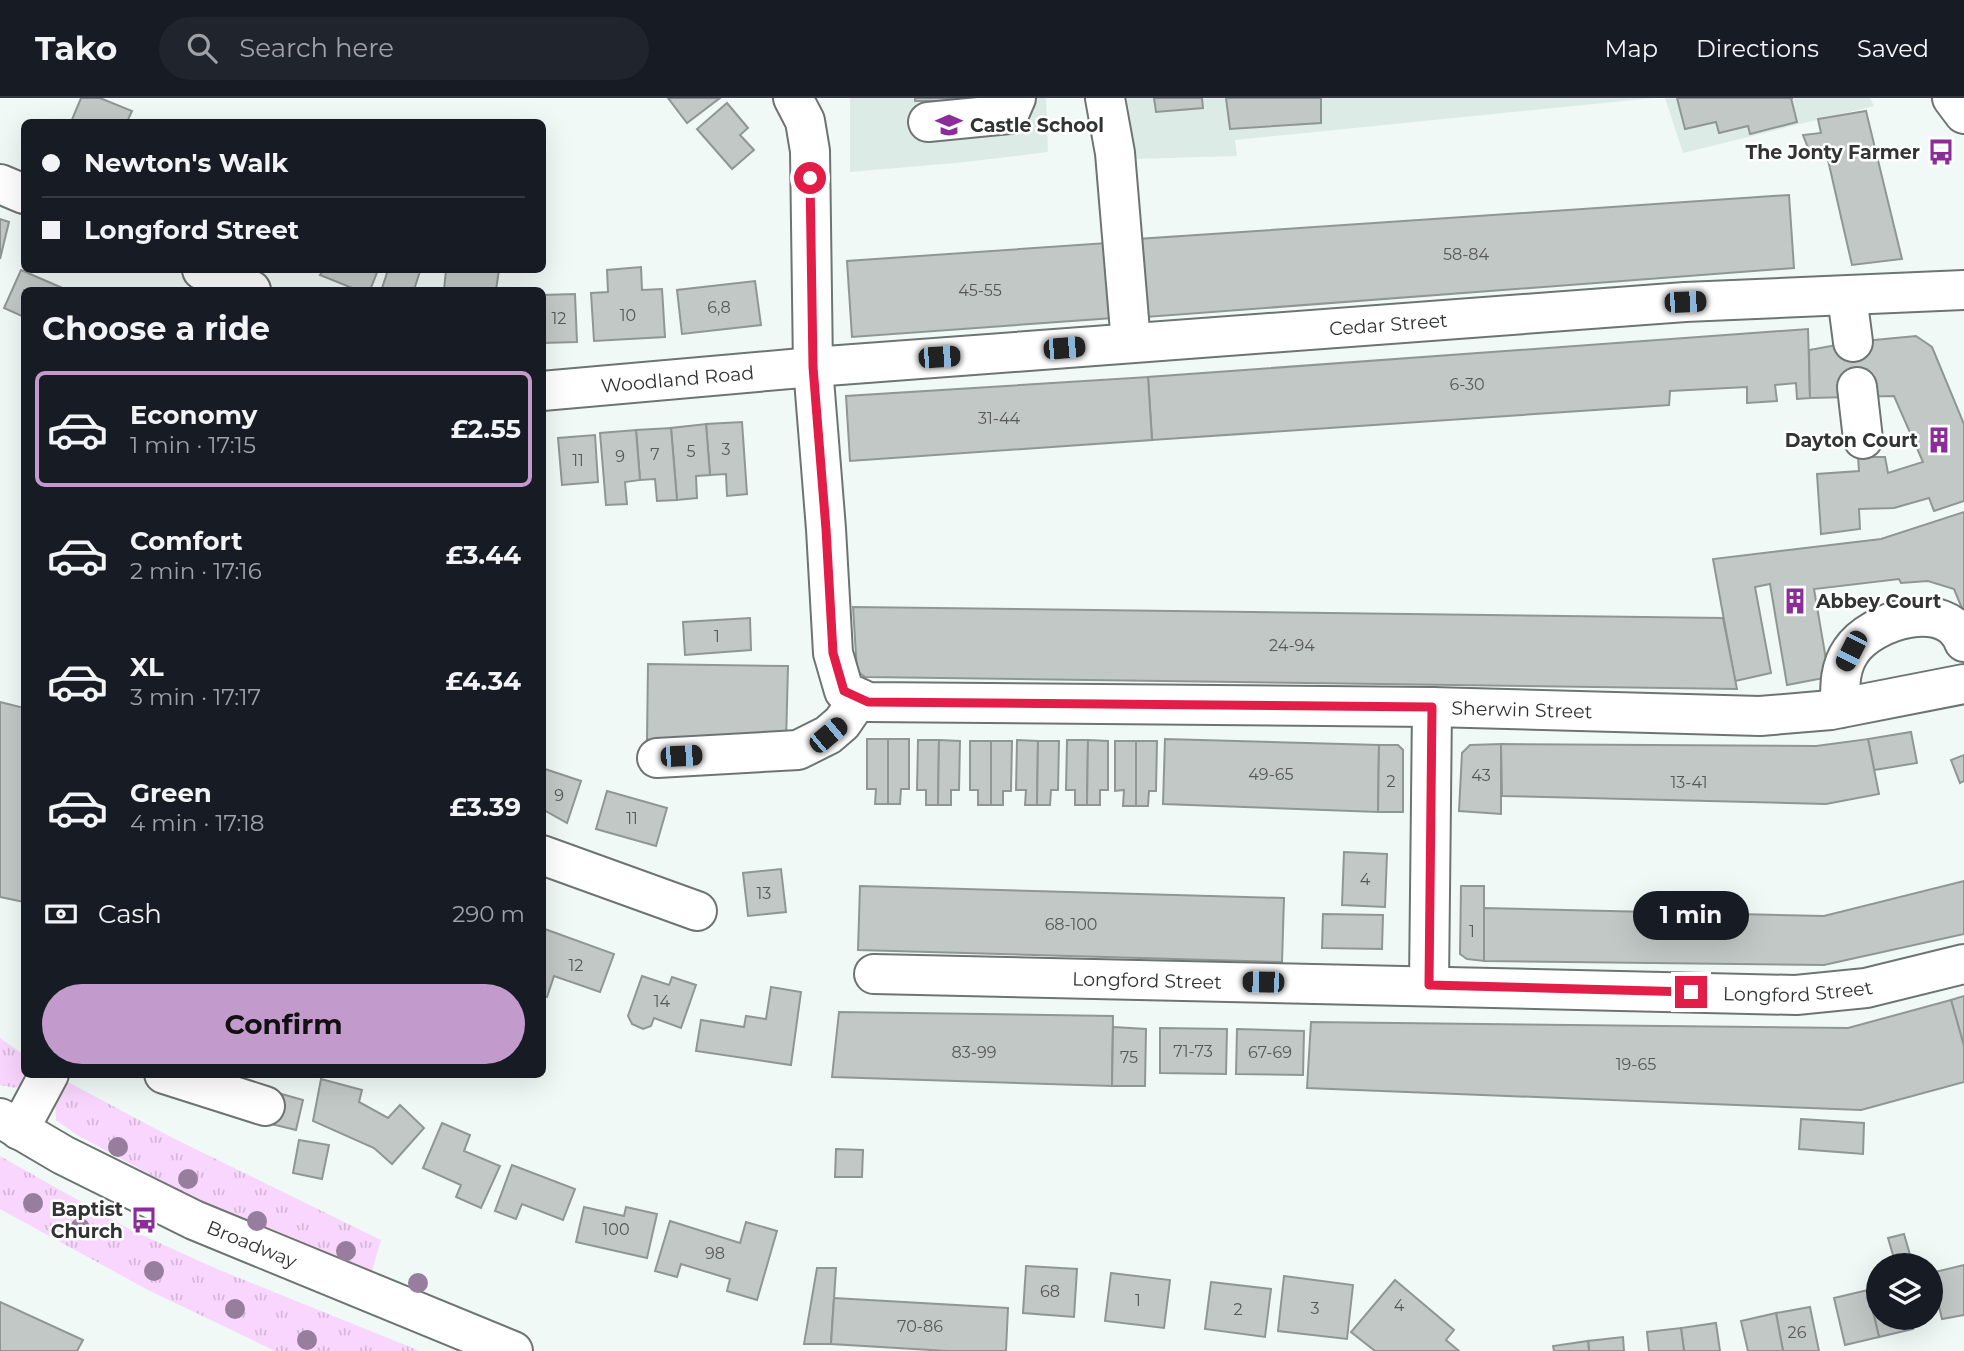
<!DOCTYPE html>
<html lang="en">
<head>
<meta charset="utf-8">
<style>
  :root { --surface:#171b24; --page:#20242c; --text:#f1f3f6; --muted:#9ea1a6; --line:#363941; --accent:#c39acc }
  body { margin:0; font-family:Montserrat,sans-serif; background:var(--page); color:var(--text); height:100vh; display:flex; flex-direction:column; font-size:26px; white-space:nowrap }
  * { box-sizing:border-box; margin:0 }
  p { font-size:23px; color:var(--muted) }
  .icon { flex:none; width:38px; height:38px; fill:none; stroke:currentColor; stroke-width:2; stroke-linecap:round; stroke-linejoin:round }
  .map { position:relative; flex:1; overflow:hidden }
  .sheet { position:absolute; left:21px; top:189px; width:525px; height:791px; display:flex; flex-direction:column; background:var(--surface); border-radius:10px; box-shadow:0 7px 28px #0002 }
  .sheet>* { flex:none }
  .hud { position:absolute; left:21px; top:21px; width:525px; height:154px; border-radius:10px; box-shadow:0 7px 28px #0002; display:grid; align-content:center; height:154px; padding:0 21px; background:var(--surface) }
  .tools { position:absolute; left:1866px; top:1155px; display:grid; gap:14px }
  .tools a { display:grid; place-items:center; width:77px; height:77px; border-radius:50%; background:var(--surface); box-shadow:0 7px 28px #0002; font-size:35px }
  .end { position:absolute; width:32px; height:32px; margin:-16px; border:9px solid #e11d48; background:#fff; box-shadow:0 0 0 4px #fff }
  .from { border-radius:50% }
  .bubble { position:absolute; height:49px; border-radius:24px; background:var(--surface); box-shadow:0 7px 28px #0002; font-size:23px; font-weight:700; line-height:49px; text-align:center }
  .car { position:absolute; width:21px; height:42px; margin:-21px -10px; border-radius:9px; box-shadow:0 0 5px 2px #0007; background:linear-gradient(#222 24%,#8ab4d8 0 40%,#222 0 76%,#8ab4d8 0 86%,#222 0) }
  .hud b { display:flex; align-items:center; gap:24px; height:66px; font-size:26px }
  .hud b+b { border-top:2px solid var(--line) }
  .hud i { width:18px; height:18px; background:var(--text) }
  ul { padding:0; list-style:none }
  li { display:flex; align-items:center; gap:21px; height:116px; margin:0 14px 10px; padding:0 7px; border:4px solid transparent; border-radius:10px }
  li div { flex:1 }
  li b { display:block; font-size:26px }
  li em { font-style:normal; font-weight:700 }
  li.on { border-color:var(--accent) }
  li>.icon { width:63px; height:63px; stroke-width:1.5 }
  h2 { padding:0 21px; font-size:32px; line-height:84px }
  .pay { display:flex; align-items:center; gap:18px; height:77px; padding:0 21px; font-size:26px }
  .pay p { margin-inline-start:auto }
  .button { display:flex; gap:14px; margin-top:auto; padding:14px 21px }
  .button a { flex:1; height:80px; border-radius:42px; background:var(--accent); color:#111; font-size:28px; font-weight:700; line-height:80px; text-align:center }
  header { display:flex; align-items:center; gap:42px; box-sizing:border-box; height:98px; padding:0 35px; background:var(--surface); border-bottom:2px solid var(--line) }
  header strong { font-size:33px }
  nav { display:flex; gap:38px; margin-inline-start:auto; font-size:24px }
  .search { width:490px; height:63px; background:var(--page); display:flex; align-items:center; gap:18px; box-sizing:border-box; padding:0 24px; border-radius:38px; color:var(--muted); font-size:26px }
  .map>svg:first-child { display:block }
  .built { fill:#ddebe6 }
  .grass { fill:url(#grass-tufts) }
  .building { fill:#c1c8c5; stroke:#909694; stroke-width:2 }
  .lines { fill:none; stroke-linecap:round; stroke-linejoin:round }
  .minor-casing { stroke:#6d7471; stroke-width:42 }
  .minor { stroke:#fff; stroke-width:38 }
  .tree { fill:#977d9e }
  .route { stroke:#e11d48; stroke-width:9 }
  .labels { text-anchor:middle; stroke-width:5; stroke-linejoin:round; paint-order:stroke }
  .number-label { font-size:16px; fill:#565958 }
  .poi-label { font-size:19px; font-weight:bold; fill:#323433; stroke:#fff; text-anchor:end }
  .street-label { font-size:19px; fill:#323433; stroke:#fff }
</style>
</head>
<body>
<header>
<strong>Tako</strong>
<div class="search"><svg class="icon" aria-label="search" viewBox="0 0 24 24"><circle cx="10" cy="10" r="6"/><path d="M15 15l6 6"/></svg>Search here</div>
<nav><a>Map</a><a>Directions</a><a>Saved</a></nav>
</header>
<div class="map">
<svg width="1964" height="1253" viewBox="0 0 1964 1253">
  <defs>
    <pattern id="grass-tufts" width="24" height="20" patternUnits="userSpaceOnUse" patternTransform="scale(1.75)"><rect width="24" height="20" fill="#f8d6fd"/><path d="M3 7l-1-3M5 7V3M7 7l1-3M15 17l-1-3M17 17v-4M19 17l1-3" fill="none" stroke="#d5b8d9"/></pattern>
  </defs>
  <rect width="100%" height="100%" fill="#f1f9f6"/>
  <g class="built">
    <path d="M850,0H1046L1048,54L966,64L850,74Z"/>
    <path d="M1127,0H1654L1235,42L1237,58L1136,61Z"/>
    <path d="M1665,0H1870L1874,8L1683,55Z"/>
  </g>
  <g class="grass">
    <path d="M0,940L24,957V976L31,977L26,984L16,990L0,987Z"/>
    <path d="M64,982L171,1039L381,1142L371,1176L267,1135L203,1105L77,1037L56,1022L55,1006Z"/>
    <path d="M0,1058L131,1132L217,1171L420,1253H275L148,1192L0,1111Z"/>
  </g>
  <g class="building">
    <path d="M81,0H100L132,13L127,24H71Z"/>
    <path d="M668,0H720L687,25Z"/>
    <rect x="915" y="0" width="62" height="3"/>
    <path d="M1154,0H1202L1203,10L1156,14Z"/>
    <path d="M1226,0H1321V25L1230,31Z"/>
    <path d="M1677,0H1793H1791L1797,24L1750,36L1748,28L1719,35L1716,24L1685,31Z"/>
    <path d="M727,5L748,30L740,37L754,52L732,71L697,31Z"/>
    <path d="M1866,13L1902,161L1852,167L1825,49L1809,52L1803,37L1821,35L1818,21Z"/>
    <path d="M1789,97L1794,170L1146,219L1137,141Z"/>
    <path d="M0,121L9,124L0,161Z"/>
    <path d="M1107,145L1113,220L852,239L847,163Z"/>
    <path d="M641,169L642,192L662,191L665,239L594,243L591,195L608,194L607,172Z"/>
    <path d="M21,172L67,192H24V219L4,210Z"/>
    <path d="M323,172H378L370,192H357L320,177Z"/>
    <path d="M388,172L420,173L414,192H388L382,190Z"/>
    <path d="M446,172H499L496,192H444Z"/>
    <path d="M755,183L761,227L682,236L677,192Z"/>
    <path d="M575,196L577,244L542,245V197Z"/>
    <path d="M1808,231L1810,300L1797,301L1796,285L1775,287L1777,303L1747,305V289L1670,293L1669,307L1152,342L1148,279Z"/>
    <path d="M1916,238L1932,249L1964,326V403L1934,413L1929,400L1894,410L1859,411L1860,431L1821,436L1817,376L1859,373L1858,359H1885L1888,375L1923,364L1894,298L1810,300L1809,252L1853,244Z"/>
    <path d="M1148,279L1152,342L850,363L846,298Z"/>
    <path d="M742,324L747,396L727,398L726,376L710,377L706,326Z"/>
    <path d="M706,326L710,377L696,378L697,400L677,402L671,330Z"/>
    <path d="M671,330L677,402L657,403L655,381L640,382L636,332Z"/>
    <path d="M636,332L640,382L625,384L627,406L606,407L600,335Z"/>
    <path d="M595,337L598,384L562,387L558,340Z"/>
    <path d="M1964,414V515L1954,491L1928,483L1901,485L1899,481L1814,491L1829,579L1787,587L1770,486L1755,489L1771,575L1735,583L1713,461L1881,441Z"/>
    <path d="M853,509L1723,520L1737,591L865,579L857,573Z"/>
    <path d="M750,520L751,552L685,557L683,524Z"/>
    <path d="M648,566L788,568L786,645L647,642Z"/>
    <path d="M0,604L24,610V804L0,799Z"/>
    <path d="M1911,634L1917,665L1874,672L1868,641Z"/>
    <path d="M867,641H888V706H875L876,691H867Z"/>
    <path d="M888,641H909V691H901L900,706H888Z"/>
    <path d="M1165,641L1379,647L1378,714L1163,706Z"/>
    <path d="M1868,641L1879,696L1826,706L1502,698L1501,646L1816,648Z"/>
    <path d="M918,642H939L938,707H926V692H917Z"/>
    <path d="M939,642L960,643L959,692H951V707H938Z"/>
    <path d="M1017,642L1038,643L1037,707H1025L1026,692H1016Z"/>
    <path d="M1067,642H1088L1087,707H1075V692H1066Z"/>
    <path d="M1088,642L1108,643V692H1100V707H1087Z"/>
    <path d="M970,643H991V707H978V692H970Z"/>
    <path d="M991,643H1012L1011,693H1003V707H991Z"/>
    <path d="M1038,643H1059L1058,692H1051L1050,707H1037Z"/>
    <path d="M1115,643H1136V708H1123L1124,692L1115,693Z"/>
    <path d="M1136,643H1157L1156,693H1149L1148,708H1136Z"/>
    <path d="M1501,646V716L1459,713L1462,655L1470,647Z"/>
    <path d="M1379,647H1398L1403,652V714H1378Z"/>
    <path d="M1964,657V683L1960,685L1951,662Z"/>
    <path d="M542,670L581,683L567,725L542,711Z"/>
    <path d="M607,693L667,710L656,748L596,731Z"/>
    <path d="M1344,754L1387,756L1385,809L1342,807Z"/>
    <path d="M781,771L786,814L748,818L743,775Z"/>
    <path d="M1964,783V836L1824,867L1484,863V810L1824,818Z"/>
    <path d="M860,788L1284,800L1282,864L858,852Z"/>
    <path d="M1461,788H1484V863L1467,861L1460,856Z"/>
    <path d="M1323,816L1383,817L1382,851L1322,850Z"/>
    <path d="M542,830L614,856L600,894L554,878L547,899L542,897Z"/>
    <path d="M642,878L669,887L672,879L696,887L681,930L654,920L651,928L643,931L632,926L628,918Z"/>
    <path d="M771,889L801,894L791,967L696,953L701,922L744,929L746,918L766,921Z"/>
    <path d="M1964,898V948L1951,902Z"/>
    <path d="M1951,902L1964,948V984L1861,1012L1307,990L1311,924L1848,930Z"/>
    <path d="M839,914L1113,918L1112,988L832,979Z"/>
    <path d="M1113,929L1146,931L1145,988H1112Z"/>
    <path d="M1160,930L1227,931L1226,976L1160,975Z"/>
    <path d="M1237,931L1304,933L1303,977L1236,976Z"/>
    <path d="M321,981L362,992L359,1004L388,1020L400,1007L424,1030L392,1066L374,1050L313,1023Z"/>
    <path d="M271,993L303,1002L296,1032L263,1024Z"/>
    <path d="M1801,1021L1864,1025L1863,1056L1799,1051Z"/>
    <path d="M442,1025L470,1037L464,1053L500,1068L481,1110L456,1099L461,1087L423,1070Z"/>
    <path d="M299,1042L329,1047L322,1081L293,1075Z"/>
    <path d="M836,1051L863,1052L862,1079H835Z"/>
    <path d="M512,1067L575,1091L563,1122L522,1106L516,1121L495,1113Z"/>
    <path d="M584,1109L624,1118L626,1109L657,1116L647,1160L576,1144Z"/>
    <path d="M670,1123L740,1145L746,1124L777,1133L757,1202L727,1193L730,1181L681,1166L677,1179L655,1173Z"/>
    <path d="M1904,1136L1913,1167H1896L1888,1140Z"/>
    <path d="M1964,1167V1217L1942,1221L1931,1175Z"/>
    <path d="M1026,1168L1077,1171L1074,1219L1023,1215Z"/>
    <path d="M817,1170H836L831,1246H804Z"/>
    <path d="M1111,1175L1170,1182L1164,1230L1105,1223Z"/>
    <path d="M1284,1178L1353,1187L1347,1241L1278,1233Z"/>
    <path d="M1395,1182L1454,1232L1446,1242L1459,1253H1375L1351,1234Z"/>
    <path d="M1211,1184L1271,1191L1265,1239L1205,1231Z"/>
    <path d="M1878,1190V1220H1911L1913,1231L1879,1239L1868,1192Z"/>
    <path d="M1868,1192L1879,1239L1845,1247L1834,1200Z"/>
    <path d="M834,1200L1008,1210L1006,1253H947L831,1246Z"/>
    <path d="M0,1204L83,1242L77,1253H0Z"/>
    <path d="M1810,1209L1819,1253H1783L1776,1215Z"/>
    <path d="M1776,1215L1783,1253H1748L1741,1223Z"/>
    <path d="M1716,1225L1720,1253H1684L1681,1230Z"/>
    <path d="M1681,1230L1684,1253H1649L1647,1234Z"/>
    <path d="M1623,1239L1624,1253H1589L1588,1243Z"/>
    <path d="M1588,1243L1589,1253H1554L1553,1248Z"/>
  </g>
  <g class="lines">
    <g class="minor-casing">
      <g id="minor">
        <path id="s1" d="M793,0L805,23L810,53L813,269L826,431L833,555L844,593L868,604L1432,609L1760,618L1831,612L1964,586"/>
        <path d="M1105,0L1115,55L1131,245"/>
        <path d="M1952,0L1964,16"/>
        <path d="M928,24L1009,16L1016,0"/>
        <path d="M0,86L24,96"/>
        <path d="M202,172L251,192"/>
        <path d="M1847,198L1853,244"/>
        <path d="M1857,289L1863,341"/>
        <path id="s2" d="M542,293L813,269L1685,204L1964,192"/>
        <path d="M1840,610C1840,590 1839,570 1851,553C1871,522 1947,499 1964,544"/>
        <path d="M657,660L798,652L828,637L842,625L859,600"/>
        <path d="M542,757L697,813"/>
        <path id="s3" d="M874,876L1796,897L1866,890L1964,866"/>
        <path d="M1429,887L1432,609"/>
        <path d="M164,976L265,1008"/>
        <path id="s4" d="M0,1020L63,1057L194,1122L513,1253"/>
        <path d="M19,1032L49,976"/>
      </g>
    </g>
    <use href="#minor" class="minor"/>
  </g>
  <g class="tree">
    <circle cx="118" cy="1049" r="10"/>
    <circle cx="188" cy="1081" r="10"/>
    <circle cx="33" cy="1105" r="10"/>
    <circle cx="257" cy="1123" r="10"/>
    <circle cx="80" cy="1130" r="10"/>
    <circle cx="346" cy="1153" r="10"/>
    <circle cx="154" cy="1173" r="10"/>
    <circle cx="418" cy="1185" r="10"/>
    <circle cx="235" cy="1211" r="10"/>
    <circle cx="307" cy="1242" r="10"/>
  </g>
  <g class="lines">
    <path class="route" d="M810,80L813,269L826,431L833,555L844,593L868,604L1432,609L1429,887L1691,894"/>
  </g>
  <defs>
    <g id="school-bare" transform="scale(2.1)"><path d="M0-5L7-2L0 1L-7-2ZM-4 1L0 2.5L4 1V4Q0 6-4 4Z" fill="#8a2d98" stroke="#fff" stroke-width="2.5" paint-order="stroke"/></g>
    <g id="bus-bare" transform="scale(2.1)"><path d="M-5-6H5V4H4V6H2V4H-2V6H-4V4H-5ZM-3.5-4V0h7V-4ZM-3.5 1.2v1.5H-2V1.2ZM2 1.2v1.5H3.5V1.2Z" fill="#8a2d98" stroke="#fff" stroke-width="2.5" paint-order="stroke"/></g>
    <g id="building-bare" transform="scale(2.1)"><path d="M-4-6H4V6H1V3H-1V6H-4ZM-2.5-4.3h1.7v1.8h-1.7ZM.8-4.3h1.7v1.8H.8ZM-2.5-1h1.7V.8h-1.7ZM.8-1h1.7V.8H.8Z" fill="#8a2d98" stroke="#fff" stroke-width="2.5" paint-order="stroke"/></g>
  </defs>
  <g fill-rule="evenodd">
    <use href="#school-bare" x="949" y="27"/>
    <use href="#bus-bare" x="1941" y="54"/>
    <use href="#building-bare" x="1939" y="342"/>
    <use href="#building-bare" x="1795" y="503"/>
    <use href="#bus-bare" x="144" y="1122"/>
  </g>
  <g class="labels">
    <g class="number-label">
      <text x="1466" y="162">58-84</text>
      <text x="980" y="198">45-55</text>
      <text x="719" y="215">6,8</text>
      <text x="628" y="223">10</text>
      <text x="559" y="226">12</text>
      <text x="1467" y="292">6-30</text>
      <text x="999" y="326">31-44</text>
      <text x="726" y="357">3</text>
      <text x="691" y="359">5</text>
      <text x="655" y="362">7</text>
      <text x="620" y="364">9</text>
      <text x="578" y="368">11</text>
      <text x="717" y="544">1</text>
      <text x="1292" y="553">24-94</text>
      <text x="1271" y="682">49-65</text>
      <text x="1481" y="683">43</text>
      <text x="1391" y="689">2</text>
      <text x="1689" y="690">13-41</text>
      <text x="559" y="703">9</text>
      <text x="632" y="726">11</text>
      <text x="1365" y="787">4</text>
      <text x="764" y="801">13</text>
      <text x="1071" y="832">68-100</text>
      <text x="1472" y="839">1</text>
      <text x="576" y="873">12</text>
      <text x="662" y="909">14</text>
      <text x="1193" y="959">71-73</text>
      <text x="974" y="960">83-99</text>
      <text x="1270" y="960">67-69</text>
      <text x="1129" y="965">75</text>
      <text x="1636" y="972">19-65</text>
      <text x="616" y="1137">100</text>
      <text x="715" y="1161">98</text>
      <text x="1050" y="1199">68</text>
      <text x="1138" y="1208">1</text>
      <text x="1399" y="1213">4</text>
      <text x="1315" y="1216">3</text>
      <text x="1238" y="1217">2</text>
      <text x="920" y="1234">70-86</text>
      <text x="1797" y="1240">26</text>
    </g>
    <g class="poi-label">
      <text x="970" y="34" text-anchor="start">Castle School</text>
      <text x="1920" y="61">The Jonty Farmer</text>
      <text x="1918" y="349">Dayton Court</text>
      <text x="1816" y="510" text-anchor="start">Abbey Court</text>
      <text x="123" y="1118">Baptist<tspan x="123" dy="22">Church</tspan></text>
    </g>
    <g class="street-label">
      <text dy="7" stroke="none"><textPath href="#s2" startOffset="849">Cedar Street</textPath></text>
      <text dy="7" stroke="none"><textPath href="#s2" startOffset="136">Woodland Road</textPath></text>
      <text dy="7" stroke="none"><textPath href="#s1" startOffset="1279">Sherwin Street</textPath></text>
      <text dy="7" stroke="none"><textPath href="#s3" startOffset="273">Longford Street</textPath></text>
      <text dy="7" stroke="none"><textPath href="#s3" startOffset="924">Longford Street</textPath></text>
      <text dy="7" stroke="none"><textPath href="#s4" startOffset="282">Broadway</textPath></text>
    </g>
  </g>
</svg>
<div class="tools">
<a><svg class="icon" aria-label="layers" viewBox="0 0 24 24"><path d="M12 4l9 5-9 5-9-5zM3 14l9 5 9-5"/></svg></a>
</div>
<i class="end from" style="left:810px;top:80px"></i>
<i class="end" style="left:1691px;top:894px"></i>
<div class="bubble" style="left:1633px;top:793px;width:116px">1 min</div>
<i class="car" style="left:1685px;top:204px;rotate:88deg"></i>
<i class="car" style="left:1064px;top:250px;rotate:85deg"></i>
<i class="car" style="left:939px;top:259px;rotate:86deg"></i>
<i class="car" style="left:1851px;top:553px;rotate:207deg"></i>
<i class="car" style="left:828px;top:637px;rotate:50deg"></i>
<i class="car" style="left:681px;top:658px;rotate:87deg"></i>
<i class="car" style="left:1263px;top:884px;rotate:271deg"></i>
<div class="hud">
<b><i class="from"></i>Newton's Walk</b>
<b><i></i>Longford Street</b>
</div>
<section class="sheet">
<h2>Choose a ride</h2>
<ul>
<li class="on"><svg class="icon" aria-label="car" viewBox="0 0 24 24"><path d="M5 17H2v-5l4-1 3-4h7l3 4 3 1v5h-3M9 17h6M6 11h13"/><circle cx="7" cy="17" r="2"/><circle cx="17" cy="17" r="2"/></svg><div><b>Economy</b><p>1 min · 17:15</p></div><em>£2.55</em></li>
<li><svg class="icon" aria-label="car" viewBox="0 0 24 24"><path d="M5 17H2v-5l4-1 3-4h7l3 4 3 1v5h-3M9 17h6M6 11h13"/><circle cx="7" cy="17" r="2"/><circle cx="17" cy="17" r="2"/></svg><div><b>Comfort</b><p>2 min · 17:16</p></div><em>£3.44</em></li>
<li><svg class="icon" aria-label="car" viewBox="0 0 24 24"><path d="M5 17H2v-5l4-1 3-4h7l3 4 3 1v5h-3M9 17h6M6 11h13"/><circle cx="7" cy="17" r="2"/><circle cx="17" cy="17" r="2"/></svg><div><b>XL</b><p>3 min · 17:17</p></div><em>£4.34</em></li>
<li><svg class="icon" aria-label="car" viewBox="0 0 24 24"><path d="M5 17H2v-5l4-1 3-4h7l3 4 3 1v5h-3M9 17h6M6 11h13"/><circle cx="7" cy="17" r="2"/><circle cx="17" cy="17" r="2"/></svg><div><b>Green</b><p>4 min · 17:18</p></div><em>£3.39</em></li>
</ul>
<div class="pay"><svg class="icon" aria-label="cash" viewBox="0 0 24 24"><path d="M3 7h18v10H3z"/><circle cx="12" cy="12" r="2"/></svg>Cash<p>290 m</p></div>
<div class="button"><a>Confirm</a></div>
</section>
</div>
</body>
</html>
